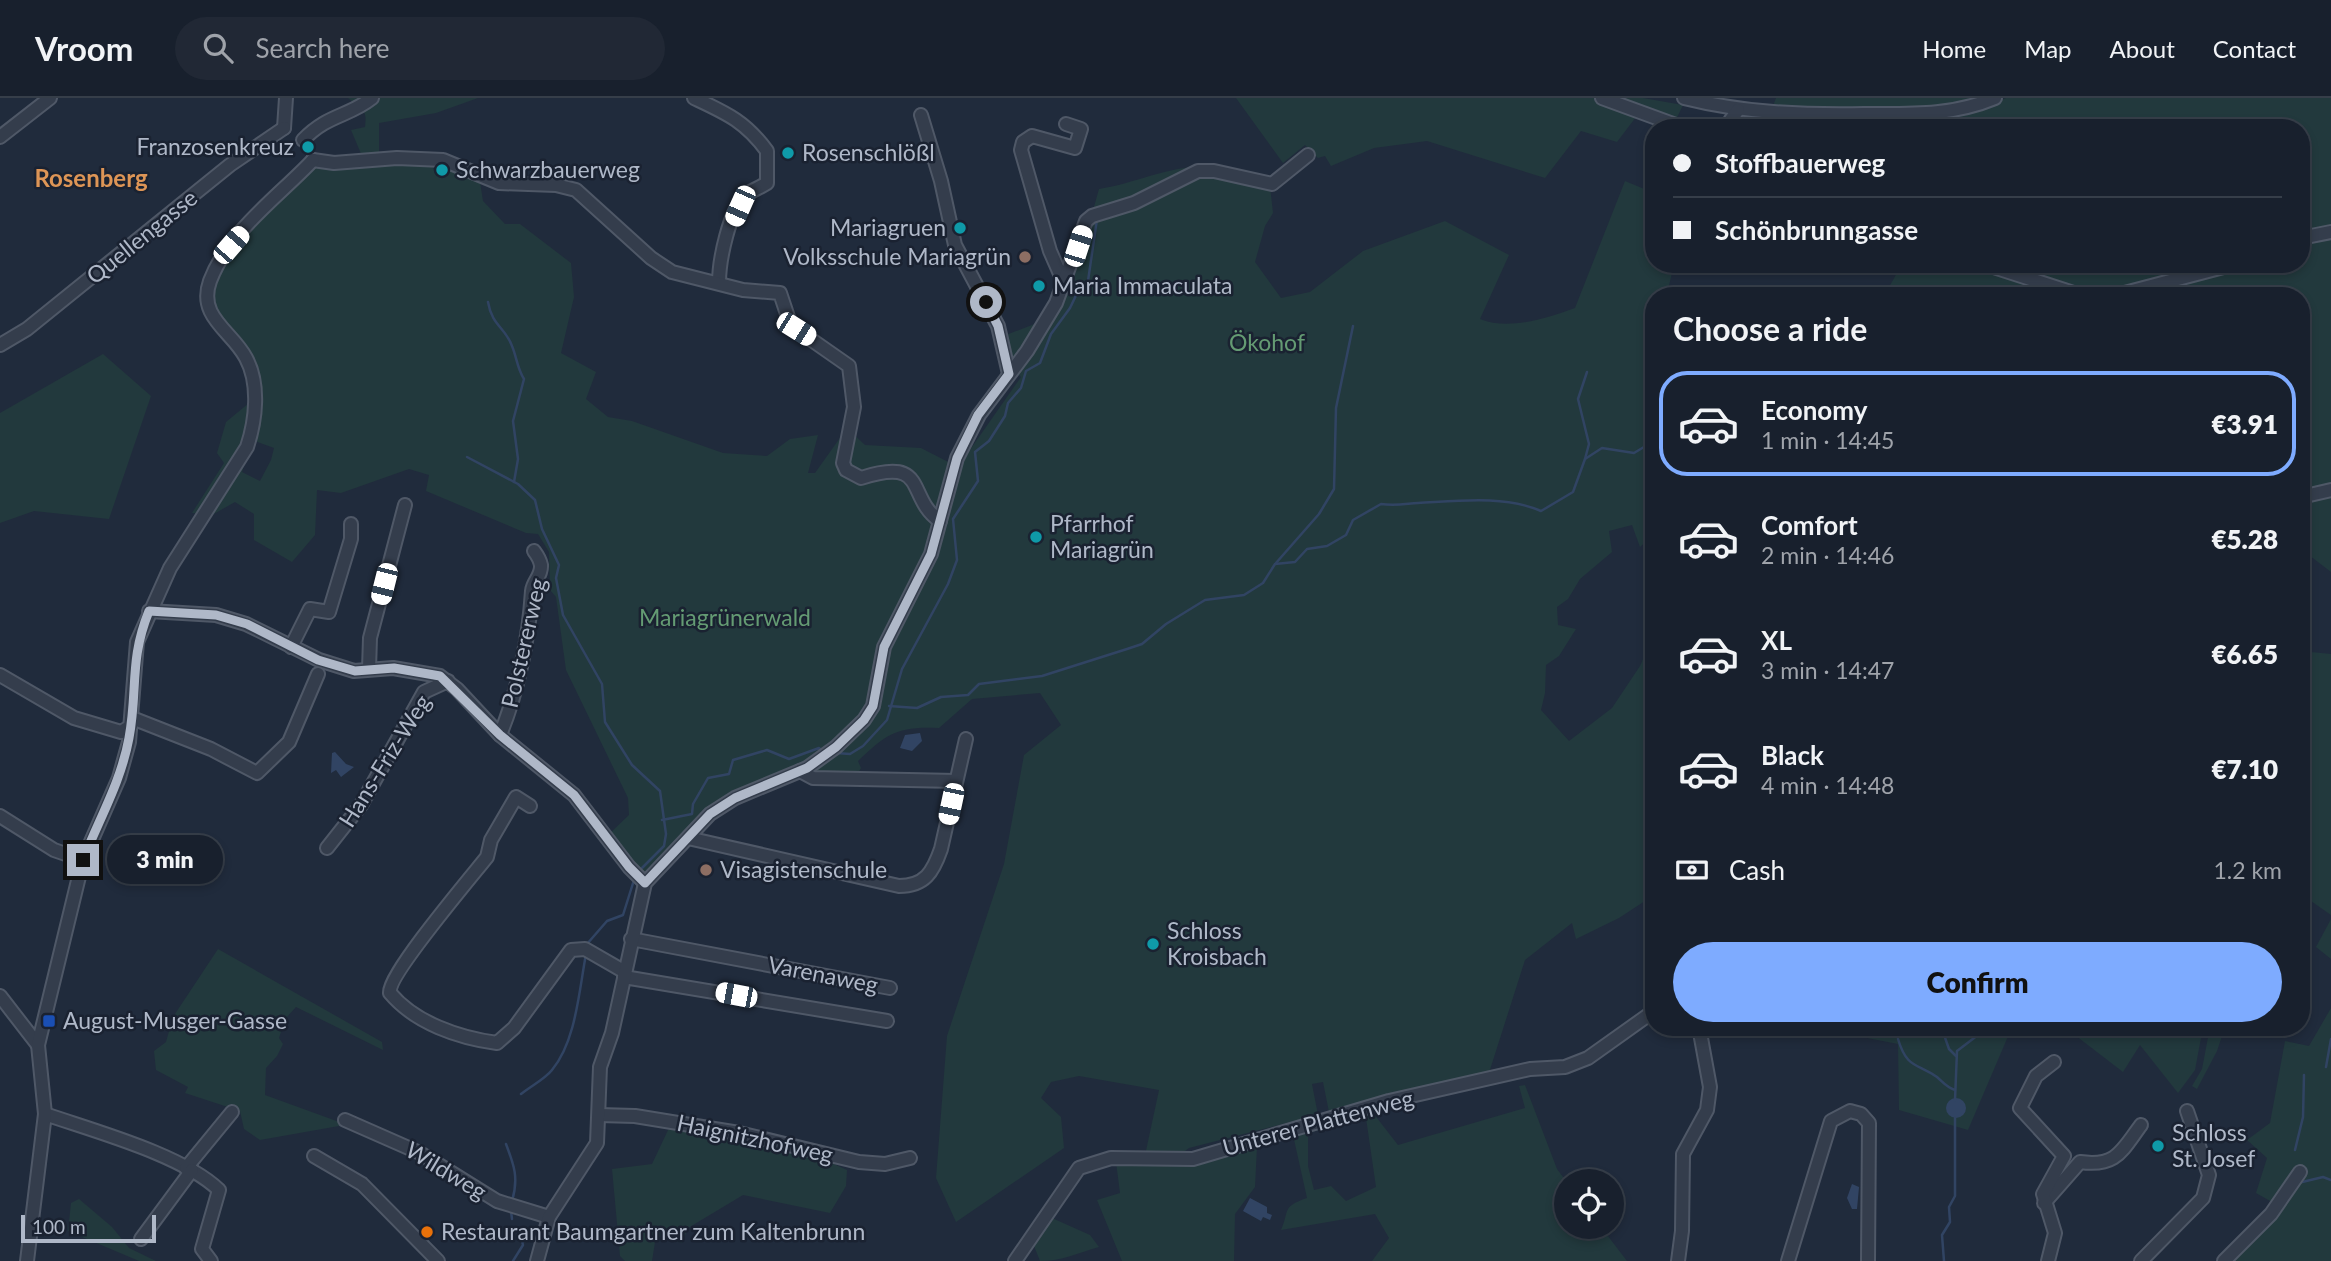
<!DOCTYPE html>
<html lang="en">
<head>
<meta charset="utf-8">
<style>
  :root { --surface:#18202d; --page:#212835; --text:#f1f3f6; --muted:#9fa3aa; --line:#363e49; --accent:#7eabff }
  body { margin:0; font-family:Lato,sans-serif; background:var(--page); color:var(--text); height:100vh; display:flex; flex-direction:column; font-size:26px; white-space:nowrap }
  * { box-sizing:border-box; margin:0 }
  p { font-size:23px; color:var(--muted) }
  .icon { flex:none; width:38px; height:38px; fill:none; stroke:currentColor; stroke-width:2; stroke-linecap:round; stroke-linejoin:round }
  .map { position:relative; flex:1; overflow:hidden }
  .drawer { position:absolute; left:1645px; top:189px; width:665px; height:749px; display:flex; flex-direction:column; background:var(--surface); border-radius:28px; box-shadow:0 4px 10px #0003,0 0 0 2px var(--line) }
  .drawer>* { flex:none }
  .guide { position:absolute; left:1645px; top:21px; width:665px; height:154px; border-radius:28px; box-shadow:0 4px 10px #0003,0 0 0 2px var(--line); display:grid; align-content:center; height:154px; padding:0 28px; background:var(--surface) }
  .tools { position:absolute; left:1554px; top:1071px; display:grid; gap:14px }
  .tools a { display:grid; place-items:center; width:70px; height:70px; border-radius:50%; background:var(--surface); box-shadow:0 4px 10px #0003,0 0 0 2px var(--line); font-size:35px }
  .scale { position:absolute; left:21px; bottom:18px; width:135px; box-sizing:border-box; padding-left:7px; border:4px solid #afb8c8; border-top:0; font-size:19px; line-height:24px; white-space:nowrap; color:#afb8c8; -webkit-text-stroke:5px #1a2231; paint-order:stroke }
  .end { position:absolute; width:32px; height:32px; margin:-16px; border:9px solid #afb8c8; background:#111; box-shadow:0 0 0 4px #111 }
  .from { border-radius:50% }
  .bubble { position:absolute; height:49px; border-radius:24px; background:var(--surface); box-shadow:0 4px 10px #0003,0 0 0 2px var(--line); font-size:23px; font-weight:800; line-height:49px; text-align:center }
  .car { position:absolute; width:21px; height:42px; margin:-21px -10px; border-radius:9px; box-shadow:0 0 5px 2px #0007; background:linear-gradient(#fff 24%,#345 0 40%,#fff 0 76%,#345 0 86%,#fff 0) }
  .guide b { display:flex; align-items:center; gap:24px; height:66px; font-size:26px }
  .guide b+b { border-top:2px solid var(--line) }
  .guide i { width:18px; height:18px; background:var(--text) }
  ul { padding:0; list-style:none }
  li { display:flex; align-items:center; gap:21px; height:105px; margin:0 14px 10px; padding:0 14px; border:4px solid transparent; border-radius:28px }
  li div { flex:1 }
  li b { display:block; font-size:26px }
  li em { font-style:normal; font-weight:800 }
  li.on { border-color:var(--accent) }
  li>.icon { width:63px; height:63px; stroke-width:1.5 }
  h2 { padding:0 28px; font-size:32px; line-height:84px }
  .pay { display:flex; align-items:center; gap:18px; height:77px; padding:0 28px; font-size:26px }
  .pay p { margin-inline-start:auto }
  .primary-button { display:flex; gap:14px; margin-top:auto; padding:14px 28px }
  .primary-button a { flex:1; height:80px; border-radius:42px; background:var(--accent); color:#111; font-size:28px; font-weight:800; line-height:80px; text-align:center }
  header { display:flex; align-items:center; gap:42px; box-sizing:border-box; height:98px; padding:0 35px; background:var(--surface); border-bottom:2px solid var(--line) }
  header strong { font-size:33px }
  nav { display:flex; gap:38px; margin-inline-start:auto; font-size:24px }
  .search { width:490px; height:63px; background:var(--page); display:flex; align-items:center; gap:18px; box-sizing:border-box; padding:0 24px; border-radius:38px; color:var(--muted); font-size:26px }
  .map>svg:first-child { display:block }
  .green { fill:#22393d; fill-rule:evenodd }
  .water { fill:#314463 }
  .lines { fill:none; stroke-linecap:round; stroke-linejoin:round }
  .stream { stroke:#314463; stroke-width:2.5 }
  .minor-casing { stroke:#4f5867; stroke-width:16 }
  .minor { stroke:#343d4c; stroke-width:12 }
  .route { stroke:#afb8c8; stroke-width:9 }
  .culture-dot { fill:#0f9aa8; stroke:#1a2231; stroke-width:2.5 }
  .education-dot { fill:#8d6e63; stroke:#1a2231; stroke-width:2.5 }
  .transit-dot { fill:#1a4fb4; stroke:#1a2231; stroke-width:2.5 }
  .food-dot { fill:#e8710a; stroke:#1a2231; stroke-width:2.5 }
  .labels { text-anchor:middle; stroke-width:5; stroke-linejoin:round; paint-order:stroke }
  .poi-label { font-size:23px; fill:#afb8c8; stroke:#1a2231; text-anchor:start }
  .street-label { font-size:23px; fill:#afb8c8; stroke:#1a2231 }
  .park-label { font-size:23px; fill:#649b73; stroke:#1a2231 }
  .neighbourhood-label { font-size:24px; font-weight:bold; fill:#dd9556; stroke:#1a2231 }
</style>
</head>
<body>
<header>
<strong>Vroom</strong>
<div class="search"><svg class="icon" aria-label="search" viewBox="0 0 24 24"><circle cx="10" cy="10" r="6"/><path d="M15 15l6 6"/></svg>Search here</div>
<nav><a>Home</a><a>Map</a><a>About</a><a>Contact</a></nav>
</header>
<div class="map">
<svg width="2331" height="1163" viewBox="0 0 2331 1163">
  <rect width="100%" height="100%" fill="#202b3c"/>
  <g class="green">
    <path d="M348,0H478L436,15L379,25V54L362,58L351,32L365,29C368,10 361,12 348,0Z"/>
    <path d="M1236,0H1643L1683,7L1672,30H1662L1636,19L1617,44L1581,33L1545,80L1427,43L1374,50L1331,68L1325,58L1318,60L1305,47L1283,65Z"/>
    <path d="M1776,0H1989L1954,10L1771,13Z"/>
    <path d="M2006,0H2331V474L2301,451V198H1884L1897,175L1920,170V166H2301V30H1735L1739,19L1933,21L1964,18Z"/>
    <path d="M431,65L436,77L446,75V67L480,84L483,103L505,126H520L571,165L574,199L561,255L596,274L586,301L608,319L632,323L723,355L767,358L790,341L818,337L808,375H815L847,330L865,347L921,350L958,369L1021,279L1015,273L1006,237L1037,225L1050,207L1070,194L1099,91C1138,85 1177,64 1217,69C1234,72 1253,82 1270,88L1273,115L1265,128L1255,164L1281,200L1310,194L1363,153L1445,123L1509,157L1480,221C1509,233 1547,220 1575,210L1625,83L1654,95V166H1674L1668,192L1672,198H1654V436L1640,449L1632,427L1609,433L1612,454L1580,481L1568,501L1557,509L1558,527L1576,531L1559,558L1546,567L1545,595L1541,612L1569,643L1612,610L1640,568L1654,536V797L1619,820L1576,841L1572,825L1525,862L1488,978L1329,1014L1323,984L1312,986L1318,1017L1189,1050L1171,1063L1370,1011L1398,1047L1525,1010L1519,988L1525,987L1557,1071L1566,1083V1129H1601L1627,1163H1372L1389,1140L1375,1116L1281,1132C1290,1112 1281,1109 1307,1100L1293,1037L1257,1049L1255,1089L1235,1116L1234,1163H1122L1097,1102L1120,1095L1116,1064L1144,1062L1159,992L1079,978L1051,984L1041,1000L1061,1019L1064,1050L956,1124L936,1080L947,938L1004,766L1024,657L1061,627L1040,595L972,601L939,630C898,628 887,635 858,663L861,670L856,678H777L730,696L706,711L643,779L608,737L629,717L628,700L566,572L556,499L550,492L549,454L538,436L526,435L426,393L429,377L409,371L341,395L317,392L315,437L292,464L254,442V416L235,404L212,417L192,415L224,365L217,355L226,324L249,305L260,286C246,264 216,229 211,204C203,166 291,91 316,67ZM252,342L274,350L271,362L260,383L242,374ZM1366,1020L1376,1089L1346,1103L1331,1088L1314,1092L1308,1068V1035Z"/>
    <path d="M103,256L151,298L109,421L34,413L0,425V315Z"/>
    <path d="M2301,553L2331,556V817L2301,796Z"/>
    <path d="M2331,821V861L2316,849Z"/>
    <path d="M218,851L382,944L383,952L296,909L285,921L279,940L283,946L277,958L266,970L265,997L342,1025L339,1028L260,1042L244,1031L240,1013L185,995L188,989L156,972L154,953L166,944L173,919Z"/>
    <path d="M2331,910V1163H2232L2261,1136L2279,1108L2256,1095L2267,1060L2247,1042L2270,1025L2285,943L2309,948Z"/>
    <path d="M1811,929H1911V934L1924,935L1931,929H2012L1968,1032L1899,1012L1898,946Z"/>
    <path d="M2059,929H2203L2195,972L2178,995L2140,947L2123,974L2071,934Z"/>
    <path d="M2210,929H2225L2217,953L2197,991L2192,988L2202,971Z"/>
    <path d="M669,1030L816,1058L847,1072L846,1088L830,1115L743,1097L688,1130L682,1145L656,1138L652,1163H625L620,1158L612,1071L652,1066Z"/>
    <path d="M79,1101L112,1129L129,1150L156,1163H139L68,1133L71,1105Z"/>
    <path d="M1052,1120L1090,1137L1099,1149C1078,1155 1062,1163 1040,1163L1034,1148L1029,1147Z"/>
  </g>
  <g class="water">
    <path d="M920,635L922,643L912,653L900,650L905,637Z"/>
    <path d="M335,654L346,666L354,669L341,679L336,672L331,675L332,655Z"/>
    <circle cx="1956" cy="1010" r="10"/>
    <path d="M1852,1086L1859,1089L1857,1111H1852L1847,1100Z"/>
    <path d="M1250,1100L1267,1109V1115L1272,1117L1270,1122L1263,1119L1261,1123L1243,1113Z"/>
  </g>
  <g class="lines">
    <g class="stream">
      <path d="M488,204C492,228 505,229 512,248C517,260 517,270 524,281L513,323L518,361L514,384"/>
      <path d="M467,359L518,386L535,402L542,431L559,467L556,480L563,517L602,586L605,624L632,667L660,693L666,736L664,748L639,773"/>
      <path d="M1585,361L1589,346L1578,301L1587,274"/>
      <path d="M1276,465L1319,416L1334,391L1336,310L1353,228"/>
      <path d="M889,608L917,610L941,599L968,597L979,586L1042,578L1127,551L1142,546L1166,526L1205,502L1244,497L1263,485L1275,466L1295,464L1307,451L1327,448L1346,437L1353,422L1381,406C1395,408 1404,406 1418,405C1457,403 1505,397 1541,413L1573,394L1585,361L1602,350L1634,355L1654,343"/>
      <path d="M836,655L850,656L863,648L887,622L902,571L948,486L957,462L953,421L978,383L975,354L989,343L1005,318L1008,305L1021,290L1026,273L1040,265L1051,236L1070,210L1081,187L1088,183L1097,121"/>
      <path d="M662,722L692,716L693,706L708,680L729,676L733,662L767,652L789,661L819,650L822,653"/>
      <path d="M587,846L607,823L623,817L634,782"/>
      <path d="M1936,932L1943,934L1949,951L1956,958"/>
      <path d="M1898,941C1907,971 1917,965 1937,979C1944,985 1946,989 1955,992"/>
      <path d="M2326,969L2331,941"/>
      <path d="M521,996C531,988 545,981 552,972C576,943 579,893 586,856"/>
      <path d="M1955,1002L1957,953L1978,937L1977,929"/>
      <path d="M506,1046C514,1067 519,1080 512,1103"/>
      <path d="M2295,1052L2303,1019L2304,977"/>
      <path d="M2298,1085L2323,1079L2331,1082"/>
      <path d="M511,1113L512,1121"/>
      <path d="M2256,1139L2266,1129"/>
      <path d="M513,1163L523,1147L522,1143"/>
      <path d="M1944,1163L1942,1137L1950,1124L1949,1109L1955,1098V1020"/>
    </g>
    <g class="minor-casing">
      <g id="minor">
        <path d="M694,0C726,15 745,23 767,53V85C761,89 753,92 747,96C729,111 719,163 719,185"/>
        <path d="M1602,0L1684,30"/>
        <path d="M1684,0C1744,15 1802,17 1864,16C1910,16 1952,18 1995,0"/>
        <path d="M921,17L941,83L955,147L998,228L1009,276"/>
        <path d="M284,30L286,0"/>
        <path d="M1730,30V23L1738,12"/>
        <path d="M0,39L50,0"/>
        <path d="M303,42C328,16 348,19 372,0"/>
        <path d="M313,62L334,65L397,60L443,62L499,85L556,87L576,92L651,160L672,174L743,192L780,195L789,222L796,231L849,268L854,309L843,365L846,372L861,380C930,358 905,399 940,423"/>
        <path d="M2301,140L2331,134"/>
        <path d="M1984,166L2080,197L2093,198"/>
        <path d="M1065,187L1050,153L1021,52L1023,44L1032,38L1075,50L1081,31L1066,26"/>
        <path d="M2113,198L2235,166"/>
        <path d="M0,247L27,231L230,67L284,30"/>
        <path d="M2301,399L2331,392"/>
        <path d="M149,513L216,517L246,526L319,562L354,573L393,570L440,578L457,591L500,637L574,697L629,769L645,785"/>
        <path d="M291,549L310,511L329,514L351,441V426"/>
        <path d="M369,571L370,540L405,407"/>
        <path d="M0,577L74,620L121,634L131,628"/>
        <path d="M132,620L211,651L257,675L289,644L318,576"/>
        <path d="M500,637C518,593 529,540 532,493C533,483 542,478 541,467C540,462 537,457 534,453"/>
        <path d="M800,673L813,680L956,683"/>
        <path d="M530,708L516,699L491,742L487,759C471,779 387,878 390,895C415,925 459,940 497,945L514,930L571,852L585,851L625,874"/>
        <path d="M0,718L54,752L83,762"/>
        <path d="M688,740L899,788C925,788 933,774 941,751L966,641"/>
        <path d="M327,750L361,707L424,594L448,583"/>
        <path d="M631,841L890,890"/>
        <path d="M624,879L887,923"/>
        <path d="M0,898L38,947"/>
        <path d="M45,1016C94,1033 183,1057 219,1092L202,1151L211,1163"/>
        <path d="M599,1017L635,1018L739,1035L859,1064L885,1066L910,1060"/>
        <path d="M345,1022L420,1055L497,1103L549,1119"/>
        <path d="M314,1058L362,1086L438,1163"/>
        <path d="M186,1070L232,1014"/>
        <path d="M2044,1105L2080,1064C2116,1069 2121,1054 2141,1027"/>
        <path d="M141,1141L192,1072"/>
        <path d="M27,1163L45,1016L38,947L83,762L119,680L129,644L137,544L170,470L247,349C256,322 260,286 246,260C232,233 197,219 210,183C229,133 278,99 313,62"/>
        <path d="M537,1163L549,1119L597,1045L600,969L612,935L645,785L710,716L735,700L807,670L836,649L864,622L873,608L884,549L931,456L957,360L979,317L1027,253L1056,205L1086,123L1092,118L1134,105L1198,73H1214L1272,86L1308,57"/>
        <path d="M1015,1163L1079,1070L1111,1060L1193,1061L1389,1003L1530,971L1565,969L1588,960L1654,913"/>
        <path d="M1678,1163L1682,1133L1683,1056L1707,1012L1710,989L1699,929"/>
        <path d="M1788,1163L1831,1023L1850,1013L1861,1016L1869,1025L1868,1163"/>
        <path d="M2048,1163L2055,1135L2043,1096L2064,1058L2020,1010L2036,978L2054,964"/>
        <path d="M2141,1163L2203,1100L2209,1077L2187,1013"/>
        <path d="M2224,1163L2271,1116L2300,1074"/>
      </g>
    </g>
    <use href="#minor" class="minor"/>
  </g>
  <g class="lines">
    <path class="route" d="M83,762C99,721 121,684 129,640C138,592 129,562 149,513L216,517L247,526L318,562L355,573L394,570L440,578L500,637L574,697L629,769L645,785L710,716L735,700L807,670L836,649L864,622L873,608L884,549L931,456L957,360L978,317L1009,276L998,228L986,204"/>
  </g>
  <g class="culture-dot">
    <circle cx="308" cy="49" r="7"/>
    <circle cx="788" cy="55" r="7"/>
    <circle cx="442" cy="72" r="7"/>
    <circle cx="960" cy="130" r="7"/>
    <circle cx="1039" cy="188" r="7"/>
    <circle cx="1036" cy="439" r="7"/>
    <circle cx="1153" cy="846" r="7"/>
    <circle cx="2158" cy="1048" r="7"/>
  </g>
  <g class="education-dot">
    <circle cx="1025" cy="159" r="7"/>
    <circle cx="706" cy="772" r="7"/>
  </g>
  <rect class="transit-dot" x="42" y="916" width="14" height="14" rx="3.5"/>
  <circle class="food-dot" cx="427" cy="1134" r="7"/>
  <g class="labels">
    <g class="poi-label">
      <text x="294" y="57" text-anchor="end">Franzosenkreuz</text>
      <text x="802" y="63">Rosenschlößl</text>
      <text x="456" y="80">Schwarzbauerweg</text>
      <text x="946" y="138" text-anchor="end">Mariagruen</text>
      <text x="1011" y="167" text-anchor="end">Volksschule Mariagrün</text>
      <text x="1053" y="196">Maria Immaculata</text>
      <text x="1050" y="434">Pfarrhof<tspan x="1050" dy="26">Mariagrün</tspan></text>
      <text x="720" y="780">Visagistenschule</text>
      <text x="1167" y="841">Schloss<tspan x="1167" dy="26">Kroisbach</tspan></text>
      <text x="63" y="931">August-Musger-Gasse</text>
      <text x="2172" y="1043">Schloss<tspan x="2172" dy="26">St. Josef</tspan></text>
      <text x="441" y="1142">Restaurant Baumgartner zum Kaltenbrunn</text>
    </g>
    <g class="street-label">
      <text transform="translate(142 139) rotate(-39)" y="8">Quellengasse</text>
      <text transform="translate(524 545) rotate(-77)" y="8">Polstererweg</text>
      <text transform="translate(385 663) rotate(-58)" y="8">Hans-Friz-Weg</text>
      <text transform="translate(823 877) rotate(11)" y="8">Varenaweg</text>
      <text transform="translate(1318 1025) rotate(-15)" y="8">Unterer Plattenweg</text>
      <text transform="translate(755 1041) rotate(12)" y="8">Haignitzhofweg</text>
      <text transform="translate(446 1073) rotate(31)" y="8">Wildweg</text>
    </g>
    <g class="park-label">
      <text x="1267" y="253">Ökohof</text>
      <text x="725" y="528">Mariagrünerwald</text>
    </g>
    <g class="neighbourhood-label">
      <text x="91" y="89">Rosenberg</text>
    </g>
  </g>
</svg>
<div class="tools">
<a><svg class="icon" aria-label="locate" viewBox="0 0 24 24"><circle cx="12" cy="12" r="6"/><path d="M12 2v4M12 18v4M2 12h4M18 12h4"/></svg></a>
</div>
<div class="scale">100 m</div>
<i class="end from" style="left:986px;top:204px"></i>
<i class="end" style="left:83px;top:762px"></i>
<div class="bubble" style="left:107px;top:737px;width:116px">3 min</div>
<i class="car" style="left:740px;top:108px;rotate:204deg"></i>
<i class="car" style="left:231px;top:147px;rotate:41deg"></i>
<i class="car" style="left:1078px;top:148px;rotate:18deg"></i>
<i class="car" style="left:796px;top:231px;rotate:122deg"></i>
<i class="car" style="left:384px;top:486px;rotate:194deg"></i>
<i class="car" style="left:951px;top:706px;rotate:192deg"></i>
<i class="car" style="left:736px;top:897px;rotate:281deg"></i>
<div class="guide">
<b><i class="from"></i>Stoffbauerweg</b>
<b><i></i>Schönbrunngasse</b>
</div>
<section class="drawer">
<h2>Choose a ride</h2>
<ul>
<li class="on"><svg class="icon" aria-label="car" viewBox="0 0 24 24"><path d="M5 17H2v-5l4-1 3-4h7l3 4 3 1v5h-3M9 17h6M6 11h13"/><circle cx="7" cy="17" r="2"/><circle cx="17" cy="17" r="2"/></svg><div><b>Economy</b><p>1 min · 14:45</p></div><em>€3.91</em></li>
<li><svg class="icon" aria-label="car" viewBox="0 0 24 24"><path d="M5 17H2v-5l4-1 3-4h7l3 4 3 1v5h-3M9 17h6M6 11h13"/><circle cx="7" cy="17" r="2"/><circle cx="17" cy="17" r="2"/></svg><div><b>Comfort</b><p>2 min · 14:46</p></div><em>€5.28</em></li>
<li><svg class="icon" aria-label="car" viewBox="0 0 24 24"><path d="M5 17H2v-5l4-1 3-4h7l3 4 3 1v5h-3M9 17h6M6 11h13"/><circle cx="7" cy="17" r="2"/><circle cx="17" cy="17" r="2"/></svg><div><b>XL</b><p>3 min · 14:47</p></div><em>€6.65</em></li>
<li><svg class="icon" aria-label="car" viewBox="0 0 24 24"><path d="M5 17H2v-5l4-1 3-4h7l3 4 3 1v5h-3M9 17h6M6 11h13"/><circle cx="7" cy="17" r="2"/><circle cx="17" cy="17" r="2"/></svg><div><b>Black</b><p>4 min · 14:48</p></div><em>€7.10</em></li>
</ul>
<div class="pay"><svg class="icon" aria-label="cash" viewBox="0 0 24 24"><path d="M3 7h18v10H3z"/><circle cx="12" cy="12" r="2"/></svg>Cash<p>1.2 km</p></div>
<div class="primary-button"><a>Confirm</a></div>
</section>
</div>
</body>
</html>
